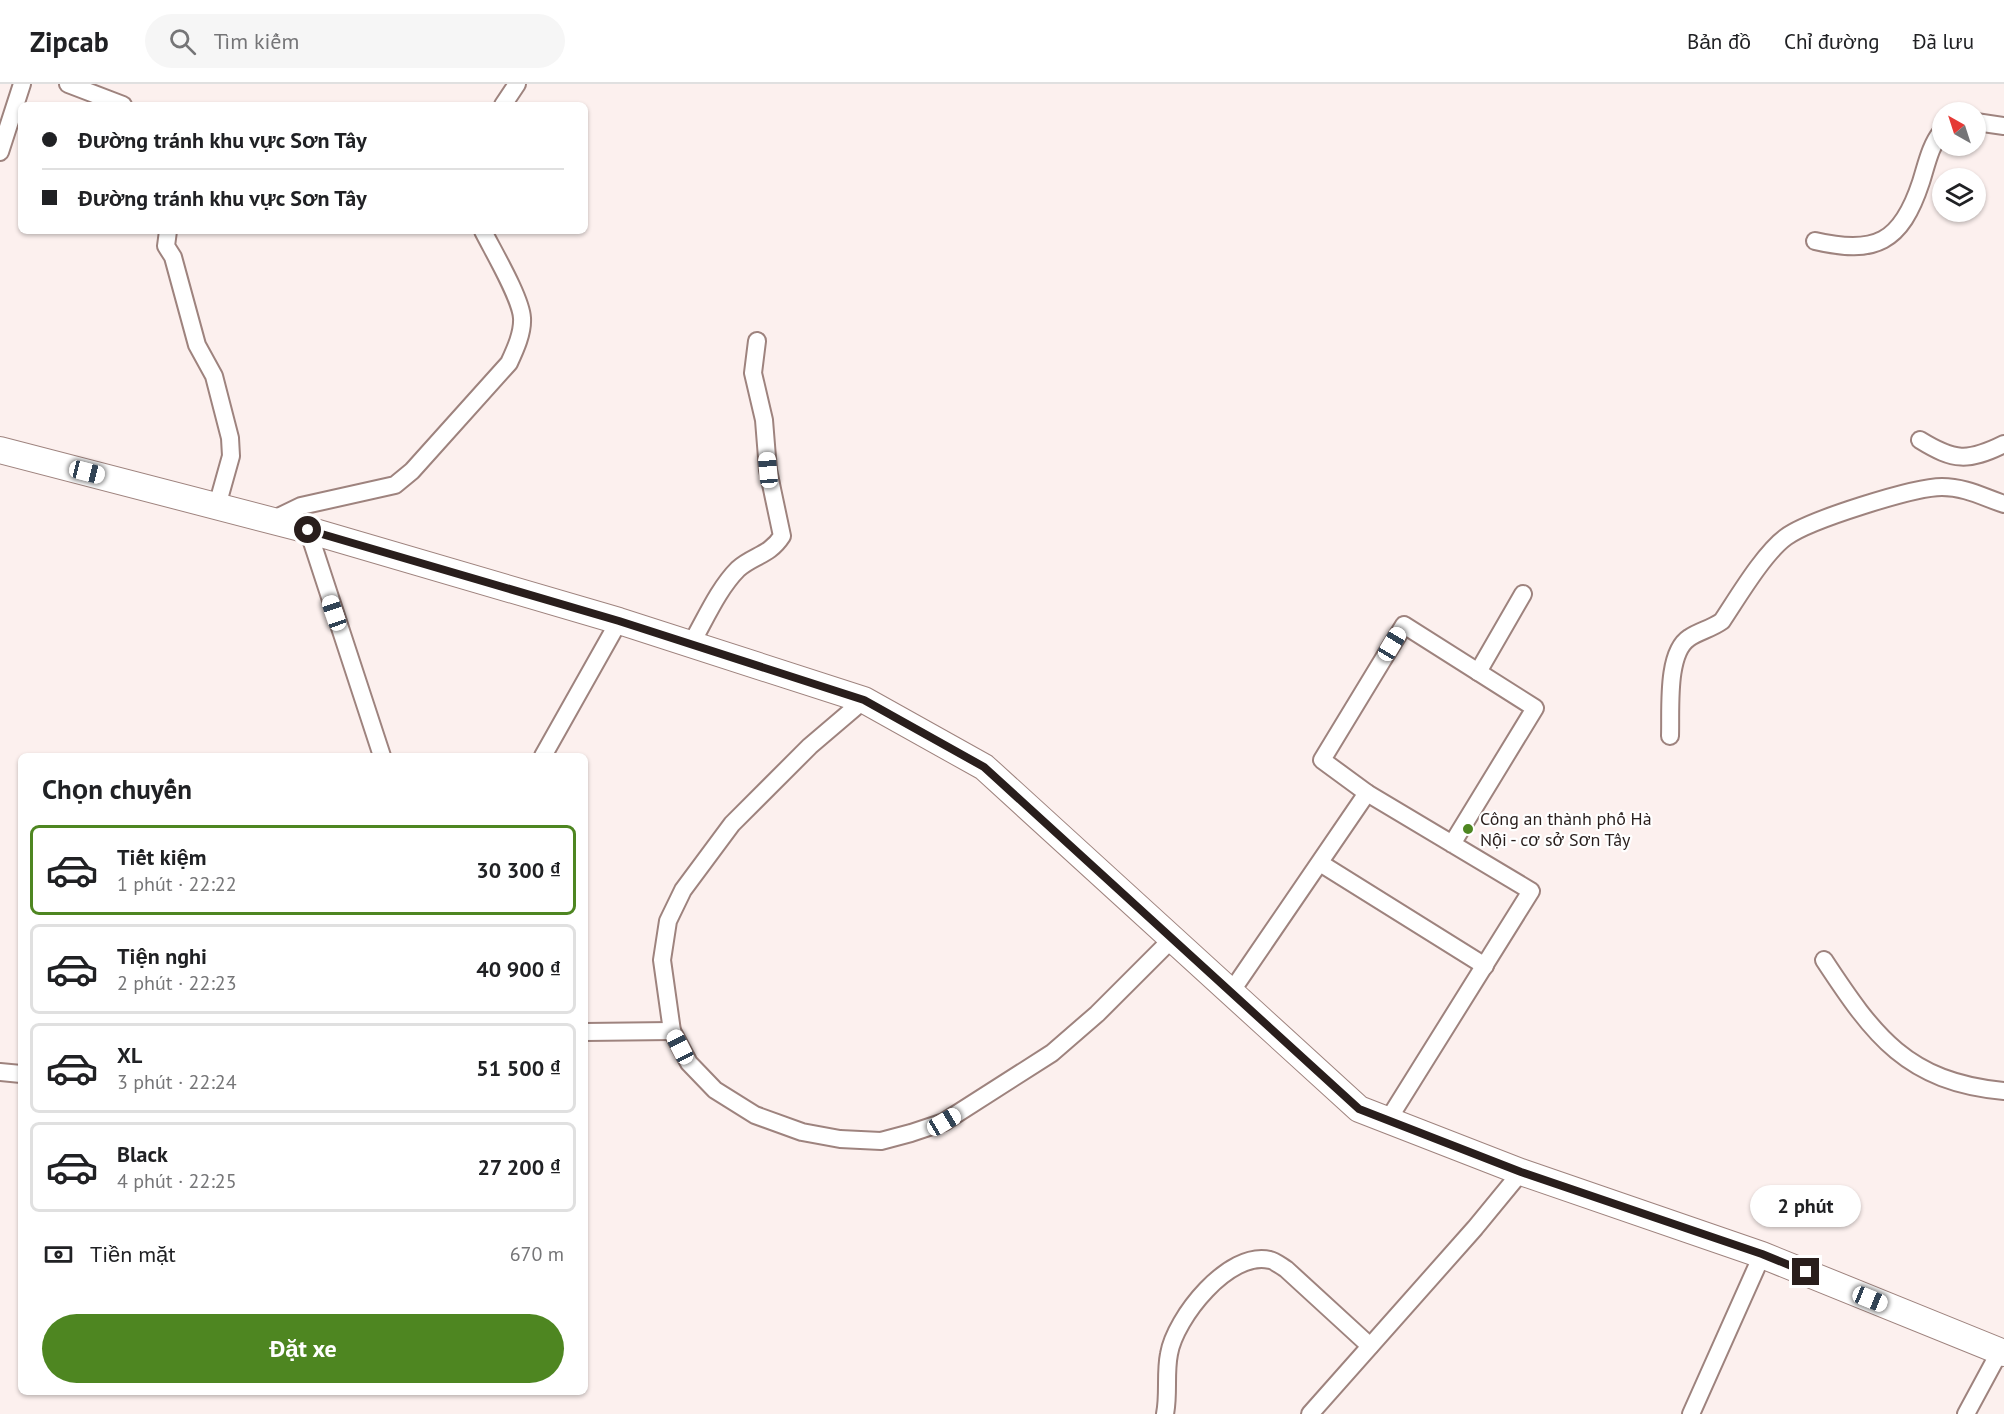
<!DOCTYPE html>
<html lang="vi">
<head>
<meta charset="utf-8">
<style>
  :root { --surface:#fff; --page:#f6f6f6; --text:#202124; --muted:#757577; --line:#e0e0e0; --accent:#4e8621 }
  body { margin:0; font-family:"PT Sans",sans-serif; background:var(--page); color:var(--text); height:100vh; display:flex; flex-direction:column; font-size:22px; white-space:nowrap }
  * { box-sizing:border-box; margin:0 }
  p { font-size:20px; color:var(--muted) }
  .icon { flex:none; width:33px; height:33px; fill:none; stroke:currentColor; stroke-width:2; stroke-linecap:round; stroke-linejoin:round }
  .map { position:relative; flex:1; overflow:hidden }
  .sheet { position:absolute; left:18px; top:669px; width:570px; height:642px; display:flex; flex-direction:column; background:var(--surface); border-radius:9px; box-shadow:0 2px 4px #0004 }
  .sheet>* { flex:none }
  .top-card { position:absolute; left:18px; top:18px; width:570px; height:132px; border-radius:9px; box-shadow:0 2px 4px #0004; display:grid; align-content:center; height:132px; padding:0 24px; background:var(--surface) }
  .needle { width:39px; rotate:321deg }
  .fabs { position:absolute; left:1932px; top:18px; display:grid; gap:12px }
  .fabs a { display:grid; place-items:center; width:54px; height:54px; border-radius:50%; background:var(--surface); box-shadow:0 2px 4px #0004; font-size:30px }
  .end { position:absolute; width:27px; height:27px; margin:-14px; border:8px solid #291e1c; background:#fff; box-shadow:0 0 0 3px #fff }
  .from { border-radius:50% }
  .bubble { position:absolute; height:42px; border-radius:21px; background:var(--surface); box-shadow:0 2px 4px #0004; font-size:20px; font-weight:700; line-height:42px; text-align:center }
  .car { position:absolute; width:18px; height:36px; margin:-18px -9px; border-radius:8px; box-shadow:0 0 4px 2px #0007; background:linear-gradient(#fff 24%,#345 0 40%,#fff 0 76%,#345 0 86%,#fff 0) }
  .top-card b { display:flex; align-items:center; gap:21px; height:57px; font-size:22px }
  .top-card b+b { border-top:2px solid var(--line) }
  .top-card i { width:15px; height:15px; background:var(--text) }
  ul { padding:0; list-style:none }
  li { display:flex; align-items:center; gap:18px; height:90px; margin:0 12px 9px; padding:0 12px; border:3px solid var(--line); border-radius:9px }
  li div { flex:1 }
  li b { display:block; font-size:22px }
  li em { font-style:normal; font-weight:700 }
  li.on { border-color:var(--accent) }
  li>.icon { width:54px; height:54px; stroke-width:1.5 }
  h2 { padding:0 24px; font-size:27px; line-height:72px }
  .pay { display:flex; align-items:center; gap:15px; height:66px; padding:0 24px; font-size:22px }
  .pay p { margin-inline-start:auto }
  .button { display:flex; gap:12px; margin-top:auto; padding:12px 24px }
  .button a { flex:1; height:69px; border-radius:36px; background:var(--accent); color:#fff; font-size:24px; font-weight:700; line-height:69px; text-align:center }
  header { display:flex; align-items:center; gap:36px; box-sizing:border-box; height:84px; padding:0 30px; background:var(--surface); border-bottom:2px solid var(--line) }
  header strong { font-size:28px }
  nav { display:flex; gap:33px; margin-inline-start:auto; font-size:21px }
  .search { width:420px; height:54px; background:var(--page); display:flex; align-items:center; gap:15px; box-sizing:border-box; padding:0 21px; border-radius:33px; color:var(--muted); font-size:22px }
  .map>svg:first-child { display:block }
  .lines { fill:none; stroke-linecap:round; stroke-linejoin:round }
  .minor-casing { stroke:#9e837e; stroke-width:20 }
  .highway-casing { stroke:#9e837e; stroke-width:28 }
  .minor { stroke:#fff; stroke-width:16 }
  .highway { stroke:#fff; stroke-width:26 }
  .route { stroke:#291e1c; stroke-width:8 }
  .poi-dot { fill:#4e8621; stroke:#fff; stroke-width:2 }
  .labels { text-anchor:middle; stroke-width:4.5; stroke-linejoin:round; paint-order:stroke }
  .poi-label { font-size:18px; fill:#291e1c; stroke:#fff; text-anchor:start }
</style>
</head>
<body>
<header>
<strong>Zipcab</strong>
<div class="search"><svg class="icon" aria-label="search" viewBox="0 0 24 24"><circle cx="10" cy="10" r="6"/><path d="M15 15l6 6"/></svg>Tìm kiếm</div>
<nav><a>Bản đồ</a><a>Chỉ đường</a><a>Đã lưu</a></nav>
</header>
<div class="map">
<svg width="2004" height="1330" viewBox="0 0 2004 1330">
  <rect width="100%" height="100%" fill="#fcf0ee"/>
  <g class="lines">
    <g class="minor-casing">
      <g id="minor">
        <path d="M68,0L123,21"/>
        <path d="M503,21L517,0"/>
        <path d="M1976,38L2004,42"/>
        <path d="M0,68L22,0"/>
        <path d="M168,147L166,162L173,173L197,261L214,292L230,354L231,372L217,422"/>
        <path d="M1815,157C1875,171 1901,159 1921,98C1927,79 1930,62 1942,47"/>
        <path d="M1920,356C1954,377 1968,378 2004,360"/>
        <path d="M272,436L301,422L395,401L412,387L509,279C515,266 523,249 522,234C521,214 493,167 483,147"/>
        <path d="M308,446L382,672"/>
        <path d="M691,560C705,536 718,505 738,485C754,471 769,472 782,452L768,386L764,336L753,289L757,257"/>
        <path d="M1478,588L1523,510"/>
        <path d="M864,616L810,662L732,740L683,806L668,837L662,876L672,947L689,979L715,1006L755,1031L802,1048L840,1055L881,1057L911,1049L944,1038L1052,969L1097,930L1173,854"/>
        <path d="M1670,652C1671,626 1666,569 1689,554C1699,547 1711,545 1722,537C1738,513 1764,469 1786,453C1809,436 1914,403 1942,403C1965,403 1983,413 2004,420"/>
        <path d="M543,672L619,537"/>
        <path d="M1320,779L1485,882"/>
        <path d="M1824,876C1874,952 1907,998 2004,1007"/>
        <path d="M1231,908L1367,709"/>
        <path d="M585,948L672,947"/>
        <path d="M0,988L21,990"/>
        <path d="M1388,1036L1531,807L1367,709L1322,676L1404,541L1535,624L1452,760"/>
        <path d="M1165,1330C1169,1310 1165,1290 1169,1270C1175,1234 1229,1166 1270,1176C1275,1177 1281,1182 1286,1185L1370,1262"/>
        <path d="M1310,1330L1475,1144L1521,1088"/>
        <path d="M1691,1330L1762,1171"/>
        <path d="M1966,1330L2000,1267L2004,1265"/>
      </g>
    </g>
    <g class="highway-casing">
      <path id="highway" d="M0,366L308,446L619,537L864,616L984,683L1359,1025L1521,1088L1762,1171L2004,1269"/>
    </g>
    <use href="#minor" class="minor"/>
    <use href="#highway" class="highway"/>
  </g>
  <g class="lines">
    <path class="route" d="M308,446L619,537L864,616L984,683L1359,1025L1521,1088L1762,1170L1806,1188"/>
  </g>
  <circle class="poi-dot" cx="1468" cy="745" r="6"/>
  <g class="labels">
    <g class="poi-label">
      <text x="1480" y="741">Công an thành phố Hà<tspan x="1480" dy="21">Nội - cơ sở Sơn Tây</tspan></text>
    </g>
  </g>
</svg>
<div class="fabs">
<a><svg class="needle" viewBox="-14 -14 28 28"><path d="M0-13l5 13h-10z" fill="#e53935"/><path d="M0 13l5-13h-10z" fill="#757577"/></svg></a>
<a><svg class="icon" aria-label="layers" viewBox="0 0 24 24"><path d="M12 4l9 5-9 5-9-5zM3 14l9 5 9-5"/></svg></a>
</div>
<i class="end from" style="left:308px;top:446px"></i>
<i class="end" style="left:1806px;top:1188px"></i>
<div class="bubble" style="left:1750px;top:1101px;width:111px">2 phút</div>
<i class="car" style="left:768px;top:386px;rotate:355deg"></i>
<i class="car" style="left:87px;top:388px;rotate:104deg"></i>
<i class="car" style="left:334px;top:529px;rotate:341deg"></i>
<i class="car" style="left:1392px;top:560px;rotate:31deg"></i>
<i class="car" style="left:680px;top:963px;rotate:333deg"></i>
<i class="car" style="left:944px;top:1038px;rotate:59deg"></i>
<i class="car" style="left:1870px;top:1215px;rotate:112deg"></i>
<div class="top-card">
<b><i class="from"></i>Đường tránh khu vực Sơn Tây</b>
<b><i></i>Đường tránh khu vực Sơn Tây</b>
</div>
<section class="sheet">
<h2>Chọn chuyến</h2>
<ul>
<li class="on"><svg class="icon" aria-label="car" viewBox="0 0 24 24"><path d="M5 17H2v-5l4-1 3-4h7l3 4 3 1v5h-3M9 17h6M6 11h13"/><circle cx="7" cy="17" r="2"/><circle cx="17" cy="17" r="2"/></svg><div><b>Tiết kiệm</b><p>1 phút · 22:22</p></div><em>30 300 ₫</em></li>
<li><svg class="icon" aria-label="car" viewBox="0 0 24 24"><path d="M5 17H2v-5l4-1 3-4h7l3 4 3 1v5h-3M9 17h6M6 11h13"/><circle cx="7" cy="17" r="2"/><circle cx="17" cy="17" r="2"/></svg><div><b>Tiện nghi</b><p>2 phút · 22:23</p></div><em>40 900 ₫</em></li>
<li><svg class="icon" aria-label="car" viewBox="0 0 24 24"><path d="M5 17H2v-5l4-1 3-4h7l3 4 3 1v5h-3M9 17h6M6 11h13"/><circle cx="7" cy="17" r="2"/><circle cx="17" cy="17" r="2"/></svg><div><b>XL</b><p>3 phút · 22:24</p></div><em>51 500 ₫</em></li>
<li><svg class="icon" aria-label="car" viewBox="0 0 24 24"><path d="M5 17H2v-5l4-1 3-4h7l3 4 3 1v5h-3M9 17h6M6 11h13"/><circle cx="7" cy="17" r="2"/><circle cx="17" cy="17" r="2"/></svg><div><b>Black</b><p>4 phút · 22:25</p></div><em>27 200 ₫</em></li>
</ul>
<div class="pay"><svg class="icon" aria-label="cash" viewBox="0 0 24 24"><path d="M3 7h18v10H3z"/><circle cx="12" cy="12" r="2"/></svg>Tiền mặt<p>670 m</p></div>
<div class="button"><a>Đặt xe</a></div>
</section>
</div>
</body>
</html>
